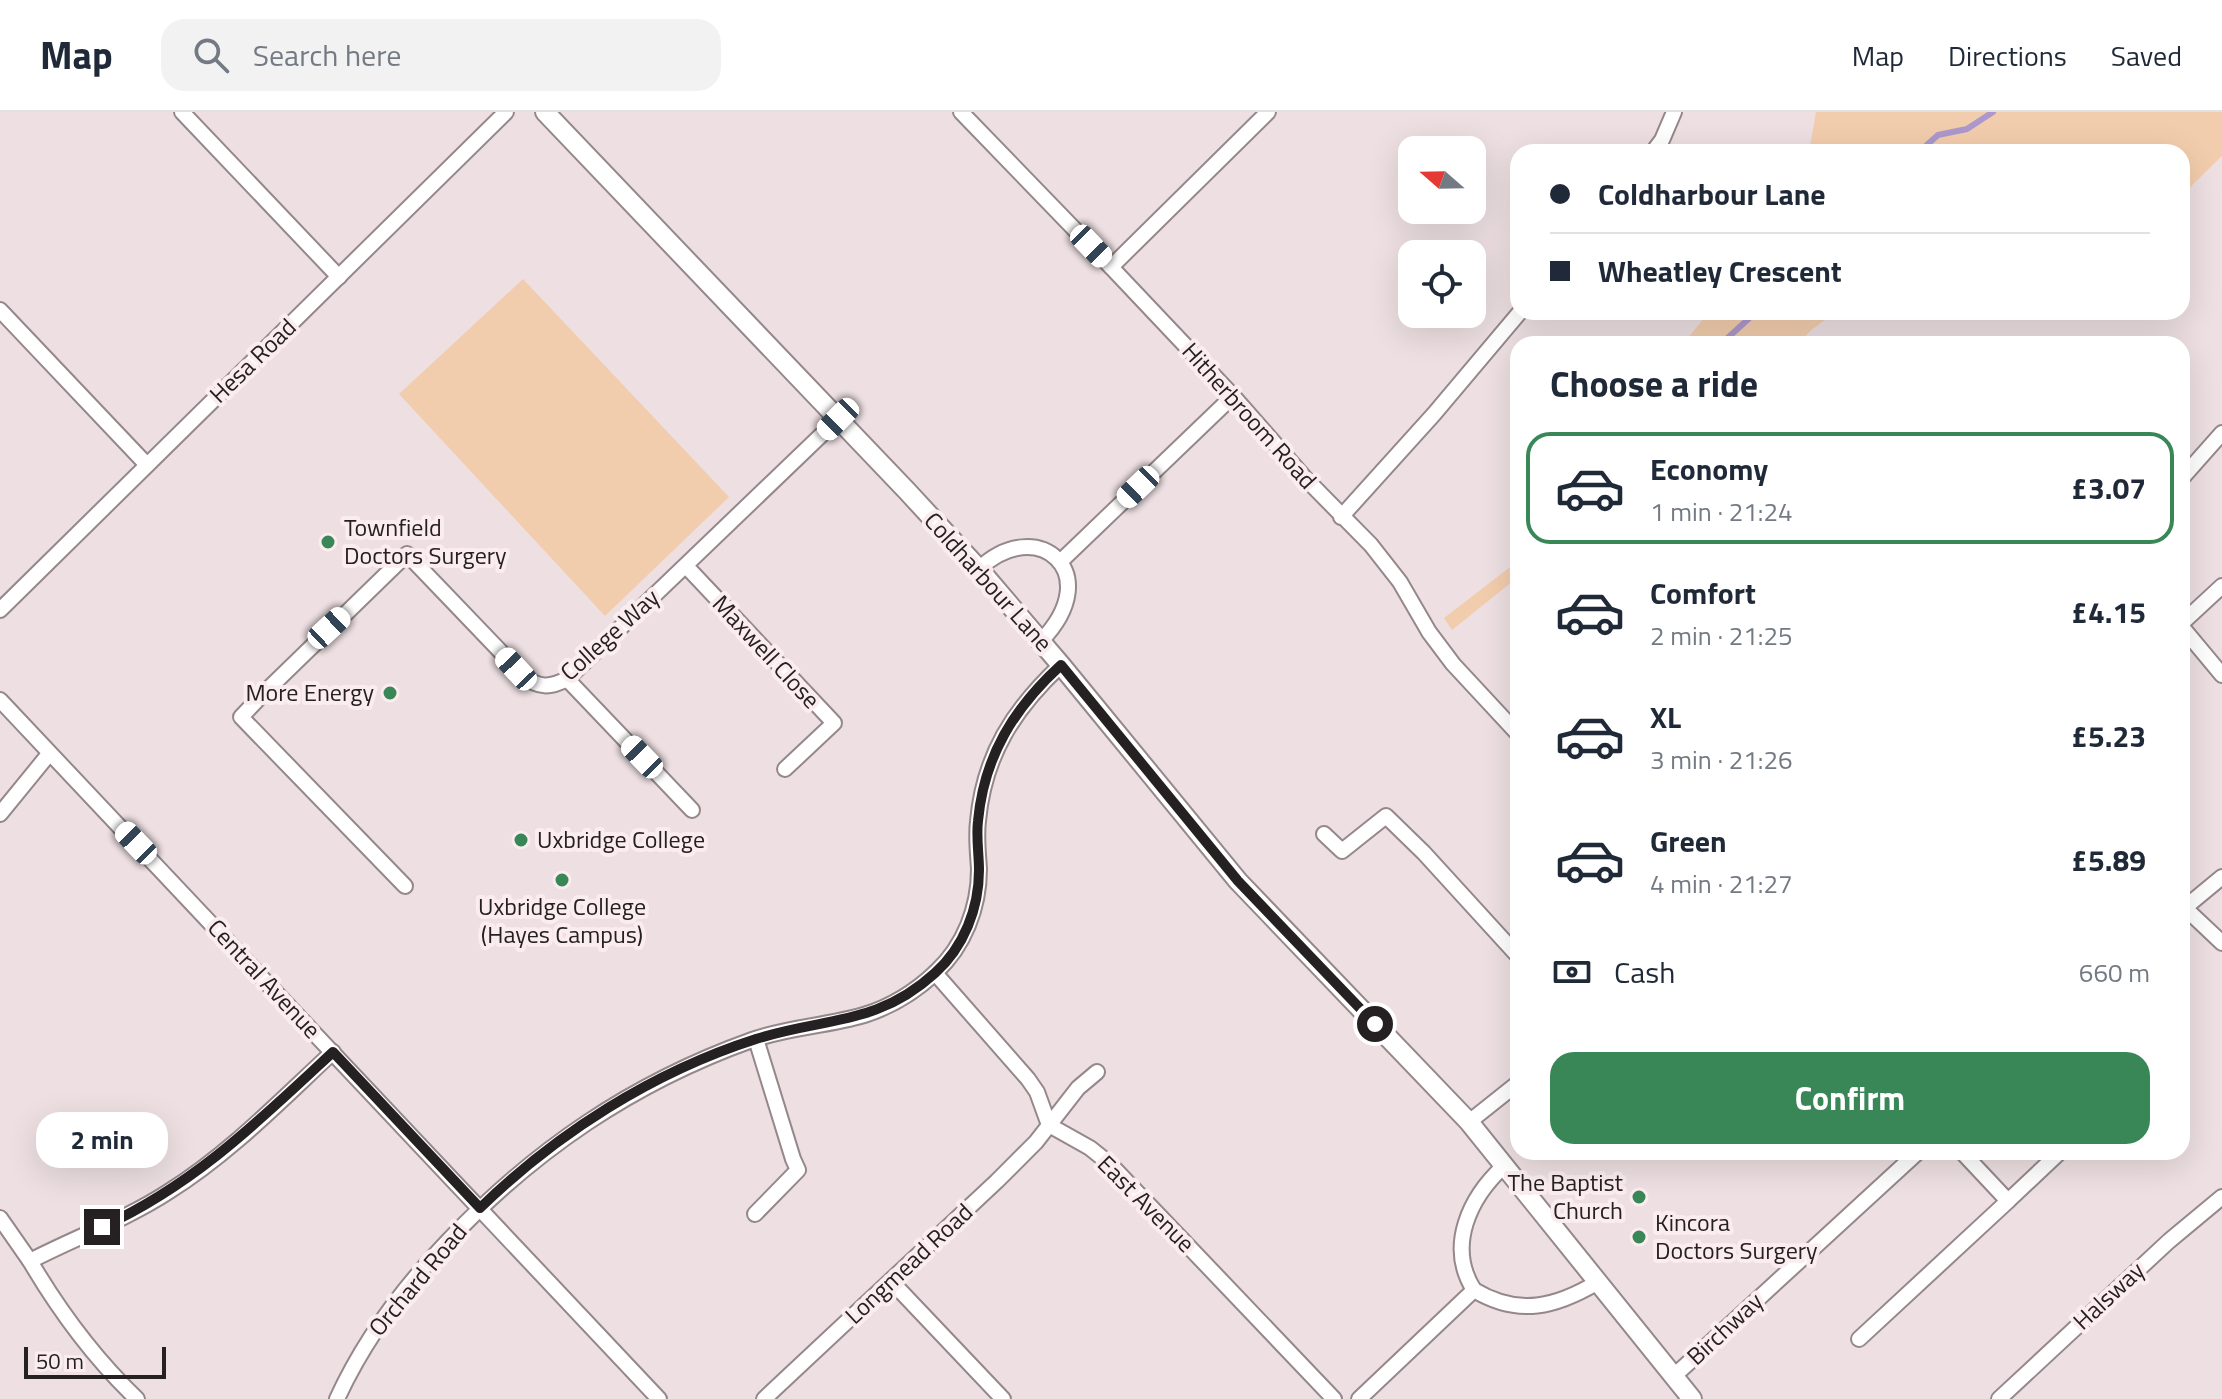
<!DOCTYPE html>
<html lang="en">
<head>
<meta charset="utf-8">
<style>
  :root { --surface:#fff; --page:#f2f2f3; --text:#1f2937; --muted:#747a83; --line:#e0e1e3; --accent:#398757 }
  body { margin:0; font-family:"Titillium Web",sans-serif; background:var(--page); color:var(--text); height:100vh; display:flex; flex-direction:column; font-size:30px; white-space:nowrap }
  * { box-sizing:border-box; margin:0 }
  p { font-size:26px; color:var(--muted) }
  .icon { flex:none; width:44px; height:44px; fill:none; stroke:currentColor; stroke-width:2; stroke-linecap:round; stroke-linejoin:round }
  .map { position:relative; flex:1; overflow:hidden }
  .panel { position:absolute; left:1510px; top:224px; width:680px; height:824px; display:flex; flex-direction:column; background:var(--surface); border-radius:24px; box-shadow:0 8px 32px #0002 }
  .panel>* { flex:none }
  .top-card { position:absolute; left:1510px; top:32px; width:680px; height:176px; border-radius:24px; box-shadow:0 8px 32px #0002; display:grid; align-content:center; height:176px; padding:0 40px; background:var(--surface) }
  .needle { width:52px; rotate:290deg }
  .buttons { position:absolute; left:1398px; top:24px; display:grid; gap:16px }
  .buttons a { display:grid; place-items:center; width:88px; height:88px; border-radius:16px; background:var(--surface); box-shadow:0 8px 32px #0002; font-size:40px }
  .scale { position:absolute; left:24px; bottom:20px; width:142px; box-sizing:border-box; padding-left:8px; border:4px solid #252021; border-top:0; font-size:22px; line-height:28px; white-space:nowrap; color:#252021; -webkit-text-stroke:6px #fbecef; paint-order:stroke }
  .end { position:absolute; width:36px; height:36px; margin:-18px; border:10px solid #252021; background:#fff; box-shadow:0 0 0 4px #fff }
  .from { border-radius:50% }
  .bubble { position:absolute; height:56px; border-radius:24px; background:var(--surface); box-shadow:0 8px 32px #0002; font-size:26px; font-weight:700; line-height:56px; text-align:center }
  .car { position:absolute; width:24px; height:48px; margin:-24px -12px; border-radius:10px; box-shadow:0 0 6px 2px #0007; background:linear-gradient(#fff 24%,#345 0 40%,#fff 0 76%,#345 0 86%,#fff 0) }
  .top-card b { display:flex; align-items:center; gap:28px; height:76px; font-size:30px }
  .top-card b+b { border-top:2px solid var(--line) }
  .top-card i { width:20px; height:20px; background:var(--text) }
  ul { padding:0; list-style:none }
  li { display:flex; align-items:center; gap:24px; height:112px; margin:0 16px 12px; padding:0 24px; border:4px solid transparent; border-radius:24px }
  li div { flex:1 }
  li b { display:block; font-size:30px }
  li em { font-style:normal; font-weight:700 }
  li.on { border-color:var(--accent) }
  li>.icon { width:72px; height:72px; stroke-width:1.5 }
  h2 { padding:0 40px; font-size:36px; line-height:96px }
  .pay { display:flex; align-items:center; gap:20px; height:88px; padding:0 40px; font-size:30px }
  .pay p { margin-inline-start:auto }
  .cta { display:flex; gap:16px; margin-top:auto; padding:16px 40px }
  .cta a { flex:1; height:92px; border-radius:24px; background:var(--accent); color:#fff; font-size:32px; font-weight:700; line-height:92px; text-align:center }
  header { display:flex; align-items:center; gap:48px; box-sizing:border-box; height:112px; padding:0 40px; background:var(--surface); border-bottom:2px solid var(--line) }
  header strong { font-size:38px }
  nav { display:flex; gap:44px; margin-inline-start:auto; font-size:28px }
  .search { width:560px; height:72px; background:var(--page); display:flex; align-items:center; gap:20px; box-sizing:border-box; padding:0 28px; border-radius:24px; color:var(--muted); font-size:30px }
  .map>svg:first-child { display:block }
  .green { fill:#f2cdad }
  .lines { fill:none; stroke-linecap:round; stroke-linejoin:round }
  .stream { stroke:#ac98cc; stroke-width:6 }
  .minor-casing { stroke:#95888b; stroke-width:18 }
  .tertiary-casing { stroke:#95888b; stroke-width:22 }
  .minor { stroke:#fff; stroke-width:14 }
  .tertiary { stroke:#fff; stroke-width:18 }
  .route { stroke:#252021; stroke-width:10 }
  .poi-dot { fill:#398757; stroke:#fbecef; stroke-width:3 }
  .labels { text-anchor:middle; stroke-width:8; stroke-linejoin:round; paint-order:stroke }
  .street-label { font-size:24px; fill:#252021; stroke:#fbecef }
  .poi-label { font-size:24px; fill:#252021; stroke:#fbecef; text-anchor:start }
</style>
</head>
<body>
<header>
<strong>Map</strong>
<div class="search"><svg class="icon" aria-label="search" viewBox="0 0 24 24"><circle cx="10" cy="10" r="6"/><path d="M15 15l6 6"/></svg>Search here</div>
<nav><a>Map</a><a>Directions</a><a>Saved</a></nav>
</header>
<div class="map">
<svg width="2222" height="1287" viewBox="0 0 2222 1287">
  <rect width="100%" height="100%" fill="#eddfe2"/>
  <g class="green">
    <path d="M1816,0H2222V44L2182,83V40H1809Z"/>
    <path d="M523,167L729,385L605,504L399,282Z"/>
    <path d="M1709,200H1836L1811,218L1798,232H1683Z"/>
    <path d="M1518,449V465L1452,518L1444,506Z"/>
  </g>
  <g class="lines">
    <g class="stream">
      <path d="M1919,40L1938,23L1967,17L1993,0"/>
      <path d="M1721,232L1756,200"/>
    </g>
    <g class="minor-casing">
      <g id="minor">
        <path d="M182,0L339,165"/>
        <path d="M961,0L1111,155L1233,284L1304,365L1371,433L1400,470L1429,520L1453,552L1518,622"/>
        <path d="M1653,40L1662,28L1674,0"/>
        <path d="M1111,155L1268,0"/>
        <path d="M0,198L147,353"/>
        <path d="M2182,366L2222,321"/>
        <path d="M1341,405L1434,302L1520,200"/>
        <path d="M1060,450L1233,284"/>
        <path d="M686,454L834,611L785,657"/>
        <path d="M979,457C1036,402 1108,460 1041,529"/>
        <path d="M0,498L506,0"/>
        <path d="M2182,511L2222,474"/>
        <path d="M2182,515L2222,563"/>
        <path d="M567,567L692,698"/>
        <path d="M0,588L659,1287"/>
        <path d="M0,702L49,642"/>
        <path d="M1324,722L1342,739L1386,704L1424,741L1518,844"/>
        <path d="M405,774L241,605L261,584L407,442L524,564C538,576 550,576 567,567L838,307"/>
        <path d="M2185,796L2222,831"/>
        <path d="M2182,798L2222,765"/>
        <path d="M935,861L1028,967L1037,980L1049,1013L1090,1036L1110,1052L1334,1287"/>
        <path d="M1469,1010L1518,971"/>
        <path d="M2008,1089L2060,1040"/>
        <path d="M755,1102L798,1058L793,1047L756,927"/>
        <path d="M0,1106L30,1149C76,1125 125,1108 168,1080C229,1042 280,989 333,940"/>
        <path d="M30,1149C60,1200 94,1246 137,1287"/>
        <path d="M891,1169L1003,1287"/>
        <path d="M1474,1178C1446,1134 1470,1085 1504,1054"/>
        <path d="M1859,1227L2008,1089L1962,1040"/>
        <path d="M1673,1265L1918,1040"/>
        <path d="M337,1287C364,1228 402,1177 447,1130C534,1038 632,971 752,928C788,915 827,914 864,903C890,895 916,879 936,860C964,834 979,796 979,757C978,741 976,725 978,709C984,643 1014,597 1061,553"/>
        <path d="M764,1287L997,1069L1036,1030L1078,976L1097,960"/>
        <path d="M1359,1287L1474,1178C1519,1205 1556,1195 1598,1170"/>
        <path d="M1999,1287L2169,1129L2222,1085"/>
      </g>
    </g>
    <g class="tertiary-casing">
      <path id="tertiary" d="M545,0L907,379L979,457L1061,553L1238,769L1469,1010L1692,1287"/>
    </g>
    <use href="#minor" class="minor"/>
    <use href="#tertiary" class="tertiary"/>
  </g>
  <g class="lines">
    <path class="route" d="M102,1115C194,1073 260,1008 333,940L480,1096C557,1021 653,960 756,927C825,905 877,914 935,861C964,835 979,796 979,758C979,742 976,725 978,709C984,644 1014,596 1061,553L1238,769L1375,912"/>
  </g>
  <g class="poi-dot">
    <circle cx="328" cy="430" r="8"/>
    <circle cx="390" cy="581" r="8"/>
    <circle cx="521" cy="728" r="8"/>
    <circle cx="562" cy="768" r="8"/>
    <circle cx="1639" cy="1085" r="8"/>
    <circle cx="1639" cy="1125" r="8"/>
  </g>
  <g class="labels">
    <g class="street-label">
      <text transform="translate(253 249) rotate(-44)" y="8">Hesa Road</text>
      <text transform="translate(1249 304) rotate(48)" y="8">Hitherbroom Road</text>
      <text transform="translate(988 470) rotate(48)" y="8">Coldharbour Lane</text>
      <text transform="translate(610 523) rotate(-42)" y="8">College Way</text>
      <text transform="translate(766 540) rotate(47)" y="8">Maxwell Close</text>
      <text transform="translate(264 867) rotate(47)" y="8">Central Avenue</text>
      <text transform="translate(1146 1092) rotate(45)" y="8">East Avenue</text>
      <text transform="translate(909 1152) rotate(-43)" y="8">Longmead Road</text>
      <text transform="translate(418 1168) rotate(-50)" y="8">Orchard Road</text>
      <text transform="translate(2109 1184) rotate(-43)" y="8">Halsway</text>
      <text transform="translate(1725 1217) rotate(-43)" y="8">Birchway</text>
    </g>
    <g class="poi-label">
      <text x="344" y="424">Townfield<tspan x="344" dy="28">Doctors Surgery</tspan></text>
      <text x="374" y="589" text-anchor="end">More Energy</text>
      <text x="537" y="736">Uxbridge College</text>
      <text x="562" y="803" text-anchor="middle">Uxbridge College<tspan x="562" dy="28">(Hayes Campus)</tspan></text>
      <text x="1623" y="1079" text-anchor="end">The Baptist<tspan x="1623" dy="28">Church</tspan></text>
      <text x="1655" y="1119">Kincora<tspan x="1655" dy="28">Doctors Surgery</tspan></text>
    </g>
  </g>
</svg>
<div class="buttons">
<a><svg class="needle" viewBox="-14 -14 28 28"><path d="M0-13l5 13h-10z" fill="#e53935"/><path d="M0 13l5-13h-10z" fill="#747a83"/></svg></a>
<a><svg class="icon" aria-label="locate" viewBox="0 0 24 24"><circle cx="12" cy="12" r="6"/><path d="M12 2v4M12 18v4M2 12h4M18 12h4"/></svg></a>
</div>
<div class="scale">50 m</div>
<i class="end from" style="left:1375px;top:912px"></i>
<i class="end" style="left:102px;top:1115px"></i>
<div class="bubble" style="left:36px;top:1000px;width:132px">2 min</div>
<i class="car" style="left:1091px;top:134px;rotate:136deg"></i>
<i class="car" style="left:838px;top:307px;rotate:225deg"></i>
<i class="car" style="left:1138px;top:375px;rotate:226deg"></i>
<i class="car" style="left:329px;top:516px;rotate:47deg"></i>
<i class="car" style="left:516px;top:557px;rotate:317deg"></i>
<i class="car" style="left:642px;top:645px;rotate:316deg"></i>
<i class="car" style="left:136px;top:731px;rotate:316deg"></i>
<div class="top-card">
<b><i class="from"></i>Coldharbour Lane</b>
<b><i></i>Wheatley Crescent</b>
</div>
<section class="panel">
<h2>Choose a ride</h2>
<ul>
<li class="on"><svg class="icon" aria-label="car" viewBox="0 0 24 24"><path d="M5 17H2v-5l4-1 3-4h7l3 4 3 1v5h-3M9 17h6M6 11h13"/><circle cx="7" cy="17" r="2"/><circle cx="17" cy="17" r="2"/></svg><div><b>Economy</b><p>1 min · 21:24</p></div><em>£3.07</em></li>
<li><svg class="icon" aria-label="car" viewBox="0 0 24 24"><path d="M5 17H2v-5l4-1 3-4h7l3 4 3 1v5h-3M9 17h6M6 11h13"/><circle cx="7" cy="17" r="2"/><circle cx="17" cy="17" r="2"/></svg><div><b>Comfort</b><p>2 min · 21:25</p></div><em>£4.15</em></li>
<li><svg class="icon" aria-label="car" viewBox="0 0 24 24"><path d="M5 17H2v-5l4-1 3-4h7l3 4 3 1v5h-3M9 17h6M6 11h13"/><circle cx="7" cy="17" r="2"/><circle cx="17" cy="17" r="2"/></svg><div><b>XL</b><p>3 min · 21:26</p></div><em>£5.23</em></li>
<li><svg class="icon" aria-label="car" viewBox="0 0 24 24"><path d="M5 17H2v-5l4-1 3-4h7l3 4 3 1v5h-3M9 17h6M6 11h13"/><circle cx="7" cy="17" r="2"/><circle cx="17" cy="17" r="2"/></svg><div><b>Green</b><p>4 min · 21:27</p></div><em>£5.89</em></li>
</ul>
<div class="pay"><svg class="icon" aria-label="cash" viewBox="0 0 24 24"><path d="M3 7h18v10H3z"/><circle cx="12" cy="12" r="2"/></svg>Cash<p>660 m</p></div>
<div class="cta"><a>Confirm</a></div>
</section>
</div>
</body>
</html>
